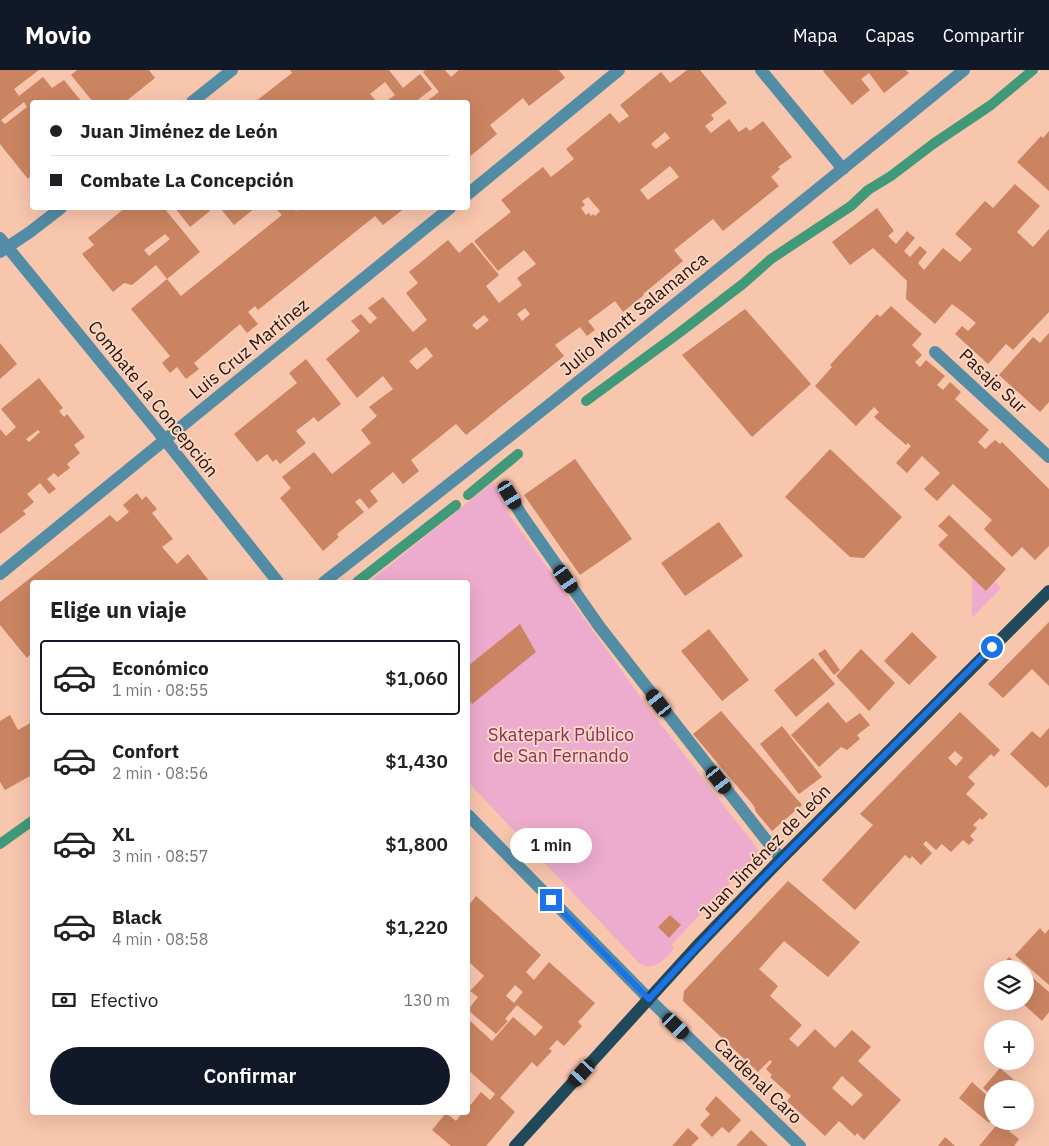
<!DOCTYPE html>
<html lang="es">
<head>
<meta charset="utf-8">
<style>
  :root { --surface:#fff; --page:#f6f6f6; --text:#202124; --muted:#757577; --line:#e0e0e0; --accent:#111827 }
  body { margin:0; font-family:"IBM Plex Sans",sans-serif; background:var(--page); color:var(--text); height:100vh; display:flex; flex-direction:column; font-size:19px; white-space:nowrap }
  * { box-sizing:border-box; margin:0 }
  p { font-size:16px; color:var(--muted) }
  .icon { flex:none; width:28px; height:28px; fill:none; stroke:currentColor; stroke-width:2; stroke-linecap:round; stroke-linejoin:round }
  .map { position:relative; flex:1; overflow:hidden }
  .sheet { position:absolute; left:30px; top:510px; width:440px; height:535px; display:flex; flex-direction:column; background:var(--surface); border-radius:5px; box-shadow:0 5px 20px #0002 }
  .sheet>* { flex:none }
  .hud { position:absolute; left:30px; top:30px; width:440px; height:110px; border-radius:5px; box-shadow:0 5px 20px #0002; display:grid; align-content:center; height:110px; padding:0 20px; background:var(--surface) }
  .fabs { position:absolute; left:984px; top:890px; display:grid; gap:10px }
  .fabs a { display:grid; place-items:center; width:50px; height:50px; border-radius:50%; background:var(--surface); box-shadow:0 5px 20px #0002; font-size:25px }
  .end { position:absolute; width:22px; height:22px; margin:-11px; border:6px solid #1a73e8; background:#fff; box-shadow:0 0 0 2px #fff }
  .from { border-radius:50% }
  .bubble { position:absolute; height:35px; border-radius:18px; background:var(--surface); box-shadow:0 5px 20px #0002; font-size:16px; font-weight:600; line-height:35px; text-align:center }
  .car { position:absolute; width:15px; height:30px; margin:-15px -8px; border-radius:6px; box-shadow:0 0 4px 1px #0007; background:linear-gradient(#222 24%,#8ab4d8 0 40%,#222 0 76%,#8ab4d8 0 86%,#222 0) }
  .hud b { display:flex; align-items:center; gap:18px; height:48px; font-size:19px }
  .hud b+b { border-top:1px solid var(--line) }
  .hud i { width:12px; height:12px; background:var(--text) }
  ul { padding:0; list-style:none }
  li { display:flex; align-items:center; gap:15px; height:75px; margin:0 10px 8px; padding:0 10px; border:2px solid transparent; border-radius:5px }
  li div { flex:1 }
  li b { display:block; font-size:19px }
  li em { font-style:normal; font-weight:600 }
  li.current { border-color:var(--accent) }
  li>.icon { width:45px; height:45px; stroke-width:1.5 }
  h2 { padding:0 20px; font-size:22px; line-height:60px }
  .pay { display:flex; align-items:center; gap:12px; height:55px; padding:0 20px; font-size:19px }
  .pay p { margin-inline-start:auto }
  .primary-button { display:flex; gap:10px; margin-top:auto; padding:10px 20px }
  .primary-button a { flex:1; height:58px; border-radius:30px; background:var(--accent); color:#fff; font-size:20px; font-weight:600; line-height:58px; text-align:center }
  header { display:flex; align-items:center; gap:30px; box-sizing:border-box; height:70px; padding:0 25px; background:var(--accent); color:#fff }
  header strong { font-size:24px }
  nav { display:flex; gap:28px; margin-inline-start:auto; font-size:18px }
  .map>svg:first-child { display:block }
  .green { fill:#edaccd }
  .lines { fill:none; stroke-linecap:round; stroke-linejoin:round }
  .stream { stroke:#409a7a; stroke-width:10 }
  .building { fill:#ca8461; fill-rule:evenodd }
  .minor { stroke:#528ca5; stroke-width:12 }
  .major { stroke:#204a5b; stroke-width:12 }
  .route { stroke:#1a73e8; stroke-width:6 }
  .labels { text-anchor:middle; stroke-width:4; stroke-linejoin:round; paint-order:stroke }
  .street-label { font-size:18px; fill:#281207; stroke:#fcd5c3 }
  .park-label { font-size:18px; fill:#873264; stroke:#fcd5c3 }
</style>
</head>
<body>
<header>
<strong>Movio</strong>
<nav><a>Mapa</a><a>Capas</a><a>Compartir</a></nav>
</header>
<div class="map">
<svg width="1049" height="1076" viewBox="0 0 1049 1076">
  <rect width="100%" height="100%" fill="#f8c5ad"/>
  <g class="green">
    <path d="M493,412L508,443L652,643L760,782L671,875L674,879C664,890 654,902 639,893L468,712V512H369Z"/>
    <path d="M972,507L986,521L995,512L1001,518L972,548Z"/>
  </g>
  <g class="lines">
    <g class="stream">
      <path d="M586,331L679,263L744,213L771,189L851,136L868,120L891,106L933,74L991,35L1033,0"/>
      <path d="M468,425L518,384"/>
      <path d="M357,512L456,435"/>
      <path d="M0,774L32,751"/>
    </g>
  </g>
  <g class="building">
    <path d="M0,0H39L14,19L19,26L43,7L52,18L64,10L82,32H32V105L28,109L0,74ZM24,32L27,37L5,54L1,50Z"/>
    <path d="M77,0H149L155,8L125,32H93L71,5Z"/>
    <path d="M290,0H389L403,18L420,4L432,19L415,32H385L395,25L385,12L370,24L377,32H255L292,3Z"/>
    <path d="M425,0H445L451,7L459,0H559L565,8L529,36L523,28L490,55L497,64L468,88V32H426L439,22L423,2Z"/>
    <path d="M687,0H700L727,33L711,45L714,49L705,56L711,63L729,49L739,62L746,57L750,61L763,51L792,87L778,97L780,99L771,107L779,116L723,161L713,149L674,180L683,191L643,224L644,225L623,242L615,231L588,251L595,260L587,266L580,257L555,275L564,286L466,365L456,354L411,390L419,401L403,414L393,402L370,421L378,431L369,439L360,428L355,432L364,442L337,464L339,467L323,481L280,428L291,418L282,407L314,382L332,404L371,373L361,360L377,346L369,337L393,319L383,306L357,328L326,289L360,261L351,251L361,244L370,254L377,248L368,238L383,227L413,262L427,250L406,223L418,213L409,202L448,170L459,183L472,172L499,205L486,216L499,233L522,215L517,208L536,194L524,180L498,201L474,171L511,142L501,130L543,97L551,107L574,89L566,79L610,43L619,53L629,46L620,35L661,2L670,13ZM665,62L670,68L656,79L651,74ZM670,96L679,107L648,130L640,120ZM588,127L600,141L595,146L593,144L591,146L589,143L586,145L581,138L585,135L582,131ZM525,238L530,244L522,251L517,244ZM484,245L489,250L477,260L472,255ZM426,277L433,286L417,300L409,291Z"/>
    <path d="M825,0H906L909,3L884,23L869,3L861,9L870,20L852,35L823,1Z"/>
    <path d="M1049,61V121L1017,92L1041,66L1043,68Z"/>
    <path d="M1015,114L1040,136L1017,162L1033,177L1049,159V242L1013,280L1006,274L988,294L955,264L962,256L968,261L976,253L964,243L952,234L935,254L906,229L907,211L873,178L850,195L832,172L877,138L894,161L888,166L896,174L907,161L915,168L904,181L910,187L920,176L927,182L918,193L924,200L943,178L960,192L972,179L955,164L985,131L993,138Z"/>
    <path d="M125,138H164L200,182L167,209L156,195L132,215L124,213L113,222L82,184L94,175L88,168ZM165,164L170,169L149,186L144,180Z"/>
    <path d="M175,138H208L210,141L190,157Z"/>
    <path d="M220,138H255L234,155Z"/>
    <path d="M275,138H293L296,141L301,138H405L383,155L375,146L258,240L255,236L248,242L258,254L247,263L240,254L194,293L199,299L186,309L177,297L170,303L162,293L170,286L131,239L167,209L181,226L282,145Z"/>
    <path d="M891,236L922,264L912,275L922,285L915,292L920,297L926,290L945,306L937,315L943,320L950,312L961,322L955,329L989,360L978,372L985,379L995,370L1000,374L1002,372L1049,419V476L1035,490L1022,477L1012,487L984,459L992,450L953,414L937,431L924,419L940,403L922,386L907,403L896,393L911,376L908,373L906,375L874,347L879,342L874,337L856,356L815,316L832,297L830,295L877,244L880,247Z"/>
    <path d="M745,239L811,314L752,367L682,285Z"/>
    <path d="M1049,263V332L1040,342L999,305L1033,267L1040,273Z"/>
    <path d="M0,273L17,294L0,309Z"/>
    <path d="M306,289L341,334L318,352L314,347L296,361L306,373L280,394L276,389L273,392L267,384L257,392L234,364L297,313L289,303Z"/>
    <path d="M39,308L63,338L59,341L64,347L67,344L85,367L74,375L80,383L67,394L70,398L58,407L54,403L47,409L56,419L49,424L40,413L27,424L34,432L23,441L26,444L0,464V359L6,366L16,357L1,339ZM38,360L40,362L29,372L26,369Z"/>
    <path d="M830,379L902,447L864,488L850,487L785,427Z"/>
    <path d="M575,389L632,469L580,505L524,425Z"/>
    <path d="M137,423L142,430L146,426L157,439L152,443L173,469L162,477L177,494L188,484L210,512H32V583L27,588L0,555V532L110,445L117,452L129,442L123,435Z"/>
    <path d="M949,445L1006,499L986,521L938,475L948,465L938,456Z"/>
    <path d="M719,452L743,486L685,526L661,493Z"/>
    <path d="M1049,552V616L1032,599L1003,628L988,614Z"/>
    <path d="M520,554L536,582L472,634L468,628V596Z"/>
    <path d="M709,559L749,610L722,631L681,581Z"/>
    <path d="M912,562L937,587L909,615L884,591Z"/>
    <path d="M825,579L840,600L834,605L818,584Z"/>
    <path d="M861,579L895,613L869,641L836,606Z"/>
    <path d="M813,588L835,614L796,647L774,620Z"/>
    <path d="M828,632L846,653L860,643L870,655L857,665L860,669L847,680L841,677L819,697L791,665Z"/>
    <path d="M721,641L802,735L772,761L756,742L754,736L693,664Z"/>
    <path d="M960,642L1000,680L994,687L991,684L968,707L975,714L966,724L988,744L982,750L980,748L973,755L977,758L970,766L974,770L969,775L963,770L951,782L942,774L936,780L926,771L923,774L932,783L921,795L912,786L910,789L905,785L855,840L822,810L873,755L860,744ZM955,681L963,688L956,696L948,688Z"/>
    <path d="M10,645L18,660L32,652V705L5,720L0,712V651Z"/>
    <path d="M782,656L822,707L799,724L760,674Z"/>
    <path d="M1049,658V715L1046,718L1010,684L1032,661L1040,668Z"/>
    <path d="M788,811L860,872L828,907L784,871L759,899L778,916L770,926L802,955L789,969L798,977L815,959L835,978L852,960L871,977L858,991L901,1030L864,1070L857,1063L855,1066L839,1051L825,1066L787,1031L791,1026L770,1007L772,1005L766,999L772,992L770,990L758,1002L683,931L684,921ZM842,1006L863,1025L852,1036L832,1018Z"/>
    <path d="M476,826L541,885L526,902L534,910L549,892L595,933L578,952L582,956L564,976L557,970L549,979L552,981L537,997L532,992L500,1028L515,1042L486,1076H451L432,1060L446,1043L456,1051L463,1042H468V1038L481,1022L490,1030L495,1024L468,1000V949L492,971L513,947L535,966L543,957L517,935L505,949L508,951L496,964L468,940L478,927L470,921L484,906L468,891V836ZM515,915L523,922L514,933L506,926Z"/>
    <path d="M670,845L681,855L669,868L658,857Z"/>
    <path d="M1040,858L1045,864L1049,859V915L1015,885Z"/>
    <path d="M1009,887L1022,899H999Z"/>
    <path d="M1025,901L1049,922V942L1042,951L1020,931H1025Z"/>
    <path d="M1000,998L1019,1014L1014,1019H992V1026L983,1018Z"/>
    <path d="M972,1012L992,1030V1049L989,1053L959,1028Z"/>
    <path d="M716,1026L741,1050L729,1063L722,1057L712,1067L700,1055L710,1044L705,1039Z"/>
    <path d="M1000,1051H1018L1009,1061L1019,1069L1014,1076H979Z"/>
    <path d="M688,1058L699,1068L691,1076H672Z"/>
    <path d="M751,1060L768,1076H736Z"/>
    <path d="M945,1067L955,1076H938Z"/>
  </g>
  <g class="lines">
    <g class="minor">
      <path d="M761,0L843,99"/>
      <path d="M192,32L232,0"/>
      <path d="M468,124L619,0"/>
      <path d="M0,168L165,370L278,512"/>
      <path d="M0,182L30,162L61,138"/>
      <path d="M935,282L1049,387"/>
      <path d="M509,425L523,447L599,556L781,789"/>
      <path d="M0,504L450,138"/>
      <path d="M324,512C539,345 752,173 964,0"/>
      <path d="M468,745L649,929L800,1076"/>
    </g>
    <path class="major" d="M515,1076L697,876L781,789L1049,521"/>
  </g>
  <g class="lines">
    <path class="route" d="M551,830L649,929C759,808 877,693 992,577"/>
  </g>
  <g class="labels">
    <g class="street-label">
      <text transform="translate(634 244) rotate(-39)" y="6">Julio Montt Salamanca</text>
      <text transform="translate(249 279) rotate(-39)" y="6">Luis Cruz Martínez</text>
      <text transform="translate(993 311) rotate(43)" y="6">Pasaje Sur</text>
      <text transform="translate(153 329) rotate(51)" y="6">Combate La Concepción</text>
      <text transform="translate(765 782) rotate(-46)" y="6">Juan Jiménez de León</text>
      <text transform="translate(758 1011) rotate(44)" y="6">Cardenal Caro</text>
    </g>
    <g class="park-label">
      <text x="561" y="671">Skatepark Público<tspan x="561" dy="21">de San Fernando</tspan></text>
    </g>
  </g>
</svg>
<div class="fabs">
<a><svg class="icon" aria-label="layers" viewBox="0 0 24 24"><path d="M12 4l9 5-9 5-9-5zM3 14l9 5 9-5"/></svg></a>
<a>+</a>
<a>−</a>
</div>
<i class="end from" style="left:992px;top:577px"></i>
<i class="end" style="left:551px;top:830px"></i>
<div class="bubble" style="left:510px;top:758px;width:82px">1 min</div>
<i class="car" style="left:510px;top:425px;rotate:149deg"></i>
<i class="car" style="left:566px;top:509px;rotate:145deg"></i>
<i class="car" style="left:659px;top:633px;rotate:322deg"></i>
<i class="car" style="left:719px;top:710px;rotate:142deg"></i>
<i class="car" style="left:676px;top:956px;rotate:134deg"></i>
<i class="car" style="left:582px;top:1003px;rotate:222deg"></i>
<div class="hud">
<b><i class="from"></i>Juan Jiménez de León</b>
<b><i></i>Combate La Concepción</b>
</div>
<section class="sheet">
<h2>Elige un viaje</h2>
<ul>
<li class="current"><svg class="icon" aria-label="car" viewBox="0 0 24 24"><path d="M5 17H2v-5l4-1 3-4h7l3 4 3 1v5h-3M9 17h6M6 11h13"/><circle cx="7" cy="17" r="2"/><circle cx="17" cy="17" r="2"/></svg><div><b>Económico</b><p>1 min · 08:55</p></div><em>$1,060</em></li>
<li><svg class="icon" aria-label="car" viewBox="0 0 24 24"><path d="M5 17H2v-5l4-1 3-4h7l3 4 3 1v5h-3M9 17h6M6 11h13"/><circle cx="7" cy="17" r="2"/><circle cx="17" cy="17" r="2"/></svg><div><b>Confort</b><p>2 min · 08:56</p></div><em>$1,430</em></li>
<li><svg class="icon" aria-label="car" viewBox="0 0 24 24"><path d="M5 17H2v-5l4-1 3-4h7l3 4 3 1v5h-3M9 17h6M6 11h13"/><circle cx="7" cy="17" r="2"/><circle cx="17" cy="17" r="2"/></svg><div><b>XL</b><p>3 min · 08:57</p></div><em>$1,800</em></li>
<li><svg class="icon" aria-label="car" viewBox="0 0 24 24"><path d="M5 17H2v-5l4-1 3-4h7l3 4 3 1v5h-3M9 17h6M6 11h13"/><circle cx="7" cy="17" r="2"/><circle cx="17" cy="17" r="2"/></svg><div><b>Black</b><p>4 min · 08:58</p></div><em>$1,220</em></li>
</ul>
<div class="pay"><svg class="icon" aria-label="cash" viewBox="0 0 24 24"><path d="M3 7h18v10H3z"/><circle cx="12" cy="12" r="2"/></svg>Efectivo<p>130 m</p></div>
<div class="primary-button"><a>Confirmar</a></div>
</section>
</div>
</body>
</html>
